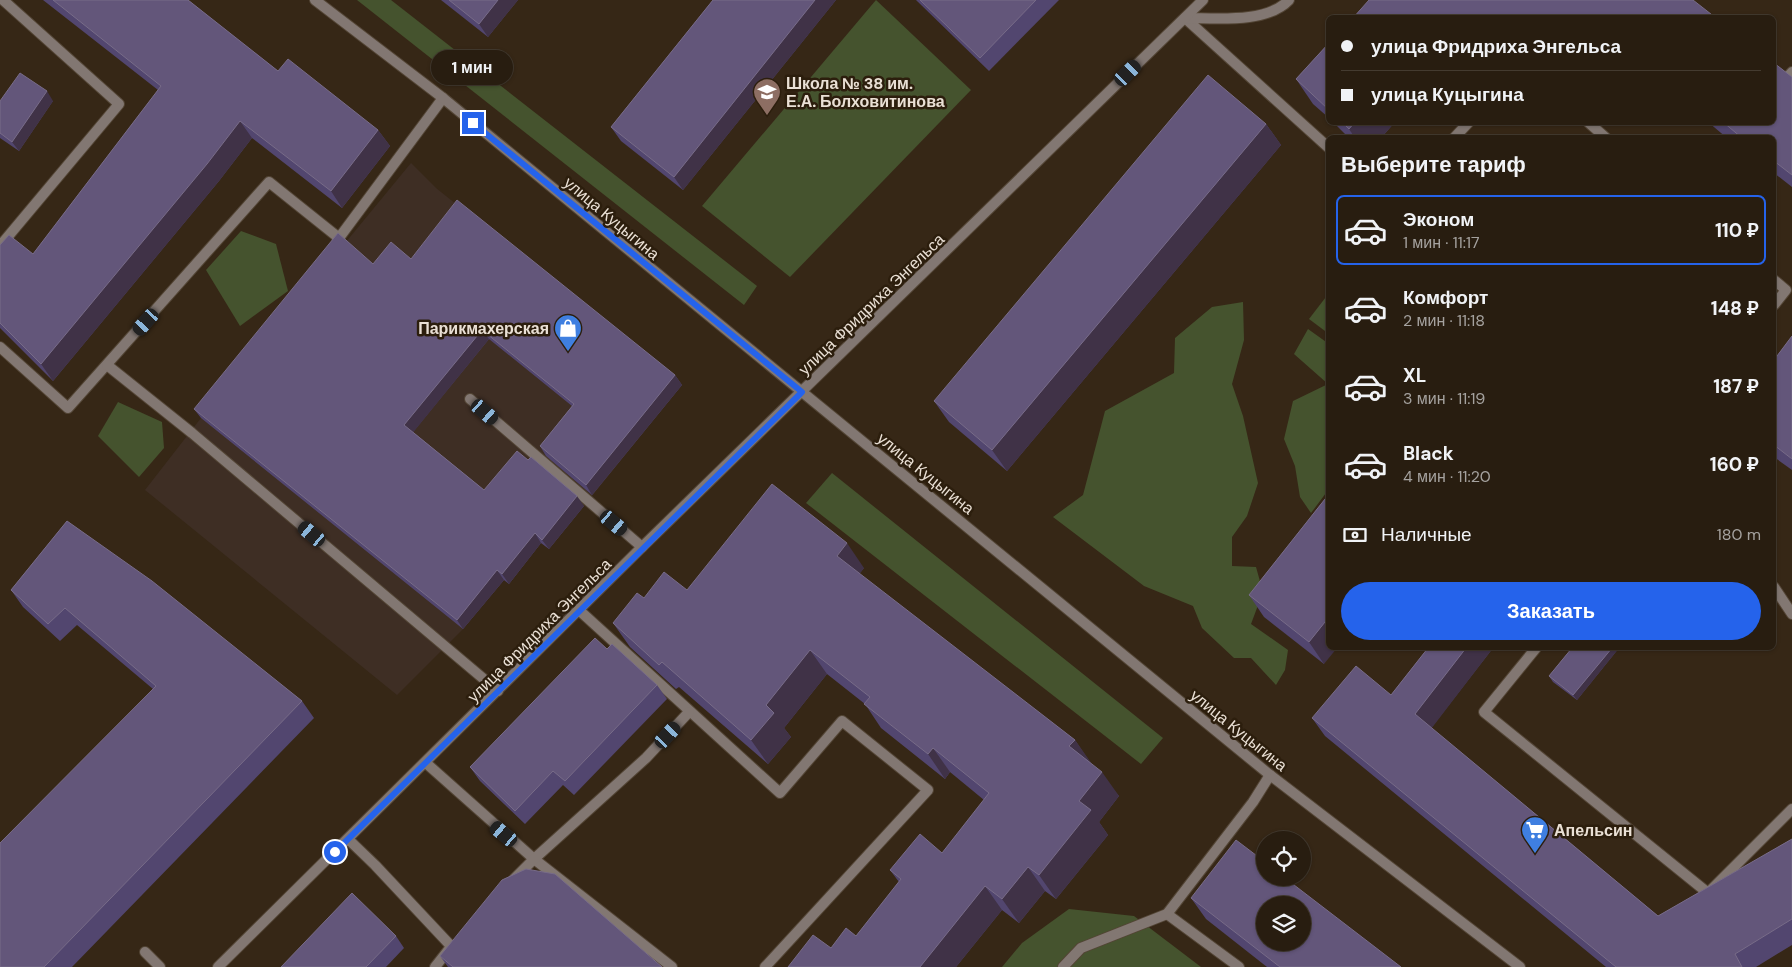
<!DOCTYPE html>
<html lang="ru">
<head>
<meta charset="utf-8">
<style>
  :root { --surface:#281d10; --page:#342a1e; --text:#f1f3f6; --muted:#a5a29f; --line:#443b30; --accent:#2563eb }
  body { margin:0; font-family:"DM Sans",sans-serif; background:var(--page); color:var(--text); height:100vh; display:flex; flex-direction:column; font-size:19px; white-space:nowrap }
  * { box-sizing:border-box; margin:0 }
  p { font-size:16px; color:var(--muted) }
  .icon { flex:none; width:28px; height:28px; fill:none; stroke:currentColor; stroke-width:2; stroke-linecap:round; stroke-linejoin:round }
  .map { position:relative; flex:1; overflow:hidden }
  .sheet { position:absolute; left:1326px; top:135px; width:450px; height:515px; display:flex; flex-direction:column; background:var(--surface); border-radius:8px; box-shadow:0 1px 4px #0004,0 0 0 1px var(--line) }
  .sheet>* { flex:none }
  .guide { position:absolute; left:1326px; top:15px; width:450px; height:110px; border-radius:8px; box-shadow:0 1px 4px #0004,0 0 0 1px var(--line); display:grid; align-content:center; height:110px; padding:0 15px; background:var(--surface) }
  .buttons { position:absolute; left:1256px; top:831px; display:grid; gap:10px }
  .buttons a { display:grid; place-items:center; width:55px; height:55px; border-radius:50%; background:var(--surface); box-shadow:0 1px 4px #0004,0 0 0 1px var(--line); font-size:25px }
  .end { position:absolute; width:22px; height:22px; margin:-11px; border:6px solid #2563eb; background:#fff; box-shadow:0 0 0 2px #fff }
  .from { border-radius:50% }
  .bubble { position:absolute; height:35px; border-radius:18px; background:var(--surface); box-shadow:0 1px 4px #0004,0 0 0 1px var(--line); font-size:16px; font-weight:700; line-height:35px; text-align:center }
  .car { position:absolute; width:15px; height:30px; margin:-15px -8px; border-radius:6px; box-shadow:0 0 4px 1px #0007; background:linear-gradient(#222 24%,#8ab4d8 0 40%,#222 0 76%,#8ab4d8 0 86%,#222 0) }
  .guide b { display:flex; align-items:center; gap:18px; height:48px; font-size:19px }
  .guide b+b { border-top:1px solid var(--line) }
  .guide i { width:12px; height:12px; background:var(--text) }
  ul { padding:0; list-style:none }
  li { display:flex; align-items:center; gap:15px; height:70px; margin:0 10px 8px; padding:0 5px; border:2px solid transparent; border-radius:8px }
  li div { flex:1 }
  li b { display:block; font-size:19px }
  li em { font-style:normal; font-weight:700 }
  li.active { border-color:var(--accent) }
  li>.icon { width:45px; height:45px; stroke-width:1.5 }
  h2 { padding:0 15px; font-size:22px; line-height:60px }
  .pay { display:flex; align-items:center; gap:12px; height:55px; padding:0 15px; font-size:19px }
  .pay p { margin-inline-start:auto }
  .primary-button { display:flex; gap:10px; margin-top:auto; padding:10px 15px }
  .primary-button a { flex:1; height:58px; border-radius:30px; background:var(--accent); color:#fff; font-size:20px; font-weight:700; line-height:58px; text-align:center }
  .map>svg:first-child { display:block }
  .industrial { fill:#3e2e24 }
  .green { fill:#45532e }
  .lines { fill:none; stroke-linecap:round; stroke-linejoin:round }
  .service-casing { stroke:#534535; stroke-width:12 }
  .minor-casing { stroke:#534535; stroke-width:12 }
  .tertiary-casing { stroke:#534535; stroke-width:12 }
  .service { stroke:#827772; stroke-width:10 }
  .minor { stroke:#827772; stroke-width:10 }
  .tertiary { stroke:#827772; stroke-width:10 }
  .wall { fill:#52466f }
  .shaded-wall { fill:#403247 }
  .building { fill:#63567a; stroke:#786c88; fill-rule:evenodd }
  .route { stroke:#2563eb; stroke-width:6 }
  .labels { text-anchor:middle; stroke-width:5; stroke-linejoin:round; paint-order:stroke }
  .poi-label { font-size:16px; font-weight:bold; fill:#eae0d5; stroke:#2c1e0d; text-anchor:start }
  .street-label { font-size:16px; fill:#eae0d5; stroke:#2c1e0d }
</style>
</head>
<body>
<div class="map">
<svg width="1792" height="967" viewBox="0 0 1792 967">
  <rect width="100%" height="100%" fill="#362716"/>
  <path class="industrial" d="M411,163L436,188L682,385L549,549L541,543L509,584L504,580L463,629L397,695L145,490L201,418Z"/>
  <g class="green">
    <path d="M357,0H391L757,286L744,305Z"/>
    <path d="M876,0L971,90L790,277L702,206Z"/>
    <path d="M241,231L276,244L288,291L240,326L206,270Z"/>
    <path d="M1329,293V334L1309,319Z"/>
    <path d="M1243,302L1244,340L1232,384L1243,416L1258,483L1247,516L1232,537V566L1256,567L1263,592L1251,624L1288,650L1285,670L1276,685L1251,658H1234L1202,628L1193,606L1144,586L1053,517L1083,495L1105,411L1174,373L1175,338L1212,307Z"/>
    <path d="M1308,329L1329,344V489L1311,513L1300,497L1295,466L1284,439L1293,401L1328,384L1294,354Z"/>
    <path d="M118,402L162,422L164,448L139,477L98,436Z"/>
    <path d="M832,473L1163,738L1141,764L806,503Z"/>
    <path d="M1069,909L1134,916L1201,967H1002L1022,943Z"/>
  </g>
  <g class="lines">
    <g class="service-casing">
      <g id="service">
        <path d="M1185,18L1329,148"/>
        <path d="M1185,18C1216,18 1266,24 1289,0"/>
        <path d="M1783,82L1792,72"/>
        <path d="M1588,122L1606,138"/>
        <path d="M1454,138L1469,122"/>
        <path d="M0,246L119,104L3,0"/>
        <path d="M1774,280L1786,290L1774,305"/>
        <path d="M0,347L68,408L269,182L339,238L443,98"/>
        <path d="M107,365L192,433L498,691"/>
        <path d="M470,399L642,547"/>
        <path d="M1774,587L1792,614"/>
        <path d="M580,611L780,793L842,721L928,790L765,967"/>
        <path d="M1536,648L1484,712L1708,893L1792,809"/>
        <path d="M426,763L534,859L672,967"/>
        <path d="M348,839L375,865L451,946"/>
        <path d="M514,879L534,859L646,758L689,712"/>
        <path d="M1167,914L1239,967"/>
        <path d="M145,952L160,967"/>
        <path d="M435,967L450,948"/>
        <path d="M1063,967L1081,948L1167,914L1253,802L1270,775"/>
      </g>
    </g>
    <g class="minor-casing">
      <path id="minor" d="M315,0L443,98L1270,775L1520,967"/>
    </g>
    <g class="tertiary-casing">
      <path id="tertiary" d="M218,967L642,547L1203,0"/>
    </g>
    <use href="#service" class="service"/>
    <use href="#minor" class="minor"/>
    <use href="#tertiary" class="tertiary"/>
  </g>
  <g class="wall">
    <path d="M43,0H188L278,71L378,130L390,146L342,208L252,138L219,181L53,381L0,328V245L33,254L158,90Z"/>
    <path d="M441,0H518L488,37Z"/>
    <path d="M713,0H836L683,190L621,141L611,127Z"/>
    <path d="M916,0H1059L989,71Z"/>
    <path d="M1329,43V118L1313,104L1296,79Z"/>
    <path d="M1792,77V187L1774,173V138H1727L1708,122H1774Z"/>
    <path d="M0,101H53L19,151L0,138Z"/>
    <path d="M1333,122H1395L1381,138H1349Z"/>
    <path d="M1266,124L1281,145L1007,471L949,422L934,401Z"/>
    <path d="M411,259L675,375L682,385L592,495L546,456L540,446L572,406L489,339L413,432L484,490L584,506L549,549L541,543L509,584L504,580L463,629L201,418L194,409L373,264Z"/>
    <path d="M1792,336V470L1774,457V360Z"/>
    <path d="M1329,494L1324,664L1264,617L1249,595Z"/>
    <path d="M67,521L302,701L314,718L72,967H0L153,689L77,625L60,641L23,607L11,590Z"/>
    <path d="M864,568L859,574L1075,740L1091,764L1119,796L1099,822L1108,835L1056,899L1045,891L1019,923L1002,910L956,967H788L856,936L899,882L890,870L942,853L984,800L950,772L945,779L881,728L865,704L827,674L784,728L791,737L768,764L679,687L676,689L630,647L613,623L644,598L687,590Z"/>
    <path d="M1428,648H1493L1431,728L1658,916L1792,839V945L1756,967H1606L1325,736L1312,718L1391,695Z"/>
    <path d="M1572,648H1619L1577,700L1553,682L1549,676Z"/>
    <path d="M607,649L657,685L667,699L574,795L563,785L525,824L480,781L470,767Z"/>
    <path d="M1191,898L1401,967H1267L1206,919Z"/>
    <path d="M396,936L404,948L386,967H281Z"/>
    <path d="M440,956L662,967H448Z"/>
  </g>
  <g class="shaded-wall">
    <path d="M498,0H518L488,37L479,24Z"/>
    <path d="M815,0H836L683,190L674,177Z"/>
    <path d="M47,91L53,101L19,151L12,142Z"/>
    <path d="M240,121L252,138L219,181L53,381L41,364Z"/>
    <path d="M1355,122H1395L1381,138H1355L1349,129Z"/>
    <path d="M1266,124L1281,145L1007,471L992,450Z"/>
    <path d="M378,130L390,146L342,208L331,191Z"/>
    <path d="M482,330L489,339L411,435L404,425Z"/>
    <path d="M675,375L682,385L592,495L586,485Z"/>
    <path d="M577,496L584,506L549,549L542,540Z"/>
    <path d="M535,533L541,543L509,584L502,574Z"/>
    <path d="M847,543L864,568L854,581L837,556Z"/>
    <path d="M497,570L504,580L463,629L457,620Z"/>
    <path d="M1329,617V648H1337L1324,664L1309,642Z"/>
    <path d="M1466,648H1493L1428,733L1415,714Z"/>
    <path d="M1612,648H1619L1577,700L1573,695Z"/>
    <path d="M810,650L827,674L784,728L791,737L768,764L751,740L766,705Z"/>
    <path d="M1075,740L1092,764L1069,746Z"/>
    <path d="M933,748L950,772L945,779L928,754Z"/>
    <path d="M1102,772L1119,796L1099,822L1108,835L1056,899L1039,875L1079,801Z"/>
    <path d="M1028,867L1045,891L1019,923L1002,899Z"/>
    <path d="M985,886L1002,910L956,967H920Z"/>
  </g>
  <g class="building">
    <path d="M53,0H188L278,71L288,59L378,130L331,191L240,121L207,164L41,364L0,323V245L9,235L33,254L161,86Z"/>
    <path d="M449,0H498L479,24Z"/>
    <path d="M713,0H815L674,177L611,127Z"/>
    <path d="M920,0H1036L980,58Z"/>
    <path d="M1369,0H1693L1716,18H1353Z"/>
    <path d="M1329,43V110L1296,79Z"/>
    <path d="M1774,63L1792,77V175L1774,161V138H1742L1723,122H1774Z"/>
    <path d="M20,73L47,91L12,142L0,133V101Z"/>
    <path d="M1208,75L1266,124L992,450L934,401Z"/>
    <path d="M1342,122H1355L1349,129Z"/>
    <path d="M457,200L675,375L586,485L540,446L574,404L482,330L404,425L484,490L517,451L528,460L531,457L577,496L542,540L535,533L502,574L497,570L457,620L194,409L338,233L373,264L391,242L411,259Z"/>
    <path d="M1792,336V459L1774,445V360Z"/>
    <path d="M772,484L847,543L837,556L1075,740L1069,746L1102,772L1079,801L1091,810L1039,875L1028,867L1002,899L985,886L920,967H788L813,935L831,948L846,928L856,936L901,879L890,870L920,834L942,853L989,793L933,748L928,754L864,704L870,697L810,650L766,705L774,713L751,740L662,662L659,665L613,623L637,593L644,598L664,572L687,590Z"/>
    <path d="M1329,494V617L1309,642L1249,595Z"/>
    <path d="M67,521L152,581L302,701L44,967H0V843L156,686L65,608L48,624L11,590Z"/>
    <path d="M595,638L607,649L612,644L657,685L565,781L553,771L515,811L470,767Z"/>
    <path d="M1428,648H1466L1415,714L1658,916L1792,839V919L1735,954L1742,967H1616L1312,718L1356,666L1391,695Z"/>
    <path d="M1572,648H1612L1573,695L1549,676Z"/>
    <path d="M1236,840L1265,862V878H1285L1401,967H1280L1191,898ZM1265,905H1302V942H1265Z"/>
    <path d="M526,869L555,874L662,967H453L440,956L502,880Z"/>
    <path d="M352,893L396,936L366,967H281Z"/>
  </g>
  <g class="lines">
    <path class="route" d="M335,852L802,392L473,123"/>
  </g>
  <defs>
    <g id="school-pin" transform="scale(1.4375)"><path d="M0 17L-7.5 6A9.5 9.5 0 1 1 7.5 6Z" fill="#8d6e63" stroke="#2c1e0d"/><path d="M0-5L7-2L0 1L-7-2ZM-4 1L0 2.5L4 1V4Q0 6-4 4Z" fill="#fff"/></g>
    <g id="shop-pin" transform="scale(1.4375)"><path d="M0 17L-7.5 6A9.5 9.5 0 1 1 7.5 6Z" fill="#3f7fe0" stroke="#2c1e0d"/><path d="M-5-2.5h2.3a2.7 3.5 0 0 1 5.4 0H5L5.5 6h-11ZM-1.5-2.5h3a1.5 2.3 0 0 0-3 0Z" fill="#fff"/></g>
    <g id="supermarket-pin" transform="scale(1.4375)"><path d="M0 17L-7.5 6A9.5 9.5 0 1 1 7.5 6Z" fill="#3f7fe0" stroke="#2c1e0d"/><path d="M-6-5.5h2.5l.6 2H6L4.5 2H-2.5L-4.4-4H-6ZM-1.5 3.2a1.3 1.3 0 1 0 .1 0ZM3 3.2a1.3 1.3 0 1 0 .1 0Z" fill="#fff"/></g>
  </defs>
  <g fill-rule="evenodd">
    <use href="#school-pin" x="767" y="92"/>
    <use href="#shop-pin" x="568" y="328"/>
    <use href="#supermarket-pin" x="1535" y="830"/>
  </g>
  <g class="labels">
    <g class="poi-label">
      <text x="786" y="89">Школа № 38 им.<tspan x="786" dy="18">Е.А. Болховитинова</tspan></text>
      <text x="549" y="334" text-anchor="end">Парикмахерская</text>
      <text x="1554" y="836">Апельсин</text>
    </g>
    <g class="street-label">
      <text transform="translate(612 218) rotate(40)" y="6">улица Куцыгина</text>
      <text transform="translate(871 304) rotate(-44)" y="6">улица Фридриха Энгельса</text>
      <text transform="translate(926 473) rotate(39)" y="6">улица Куцыгина</text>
      <text transform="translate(539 630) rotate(-45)" y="6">улица Фридриха Энгельса</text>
      <text transform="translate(1239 730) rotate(39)" y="6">улица Куцыгина</text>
    </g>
  </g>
</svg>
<div class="buttons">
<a><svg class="icon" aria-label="locate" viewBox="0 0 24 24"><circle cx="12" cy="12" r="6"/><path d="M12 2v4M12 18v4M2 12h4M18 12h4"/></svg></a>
<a><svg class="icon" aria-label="layers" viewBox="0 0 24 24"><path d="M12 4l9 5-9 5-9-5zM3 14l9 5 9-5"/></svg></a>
</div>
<i class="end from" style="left:335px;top:852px"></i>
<i class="end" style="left:473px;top:123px"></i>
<div class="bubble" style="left:431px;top:50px;width:82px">1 мин</div>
<i class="car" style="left:1128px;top:73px;rotate:46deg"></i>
<i class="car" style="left:146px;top:322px;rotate:222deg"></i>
<i class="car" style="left:485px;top:412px;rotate:131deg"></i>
<i class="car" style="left:614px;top:523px;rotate:130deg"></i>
<i class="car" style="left:312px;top:534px;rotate:310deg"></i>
<i class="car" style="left:668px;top:735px;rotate:43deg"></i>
<i class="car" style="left:504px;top:834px;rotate:310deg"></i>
<div class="guide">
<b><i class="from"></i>улица Фридриха Энгельса</b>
<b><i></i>улица Куцыгина</b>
</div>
<section class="sheet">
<h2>Выберите тариф</h2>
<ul>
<li class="active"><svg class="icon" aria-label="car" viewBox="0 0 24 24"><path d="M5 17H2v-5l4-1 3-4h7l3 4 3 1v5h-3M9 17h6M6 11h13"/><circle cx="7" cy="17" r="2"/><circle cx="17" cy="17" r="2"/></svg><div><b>Эконом</b><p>1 мин · 11:17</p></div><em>110 ₽</em></li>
<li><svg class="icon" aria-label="car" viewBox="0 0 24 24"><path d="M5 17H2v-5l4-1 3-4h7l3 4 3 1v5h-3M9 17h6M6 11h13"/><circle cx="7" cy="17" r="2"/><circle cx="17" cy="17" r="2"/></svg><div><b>Комфорт</b><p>2 мин · 11:18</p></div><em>148 ₽</em></li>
<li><svg class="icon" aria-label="car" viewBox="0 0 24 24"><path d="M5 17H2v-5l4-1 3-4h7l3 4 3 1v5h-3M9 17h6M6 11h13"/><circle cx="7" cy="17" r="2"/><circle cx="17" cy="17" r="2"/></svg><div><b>XL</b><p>3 мин · 11:19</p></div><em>187 ₽</em></li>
<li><svg class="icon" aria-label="car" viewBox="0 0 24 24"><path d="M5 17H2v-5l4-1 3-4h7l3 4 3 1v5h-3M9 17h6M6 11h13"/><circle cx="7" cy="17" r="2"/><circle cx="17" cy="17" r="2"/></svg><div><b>Black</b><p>4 мин · 11:20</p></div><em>160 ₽</em></li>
</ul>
<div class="pay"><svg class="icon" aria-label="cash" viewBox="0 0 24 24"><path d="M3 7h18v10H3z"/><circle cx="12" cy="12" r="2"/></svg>Наличные<p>180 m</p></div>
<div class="primary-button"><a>Заказать</a></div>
</section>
</div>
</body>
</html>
